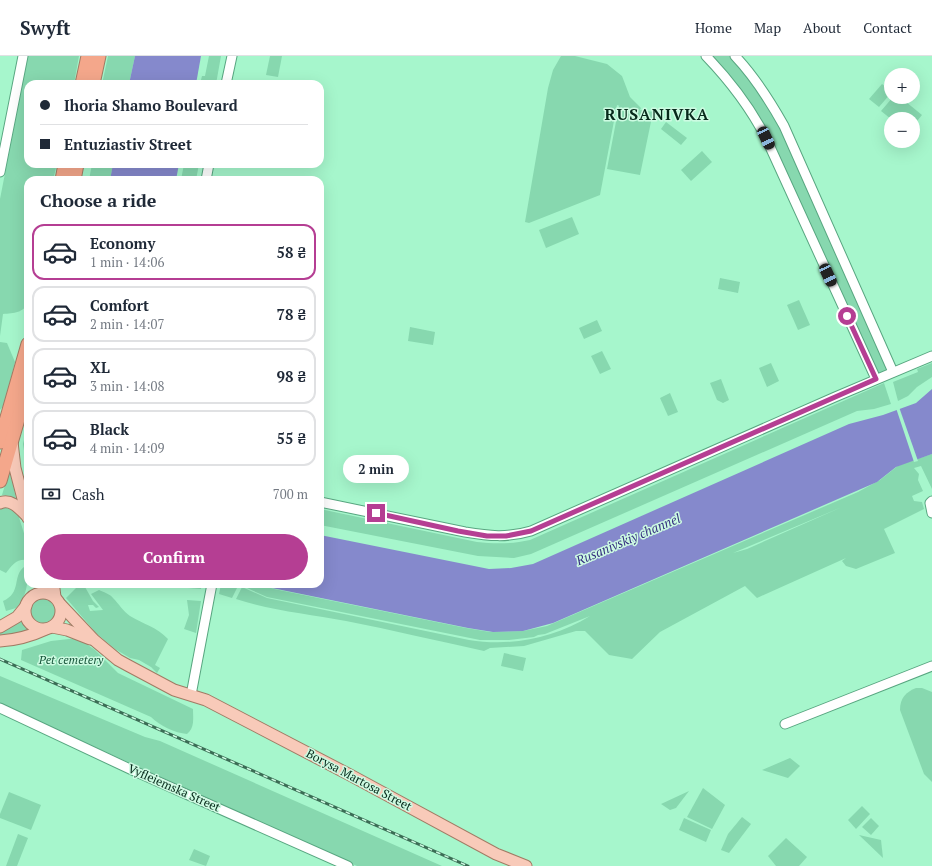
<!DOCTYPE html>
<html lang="en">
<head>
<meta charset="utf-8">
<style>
  :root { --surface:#fff; --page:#f6f6f7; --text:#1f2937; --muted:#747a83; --line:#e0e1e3; --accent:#b53e93 }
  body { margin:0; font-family:"PT Serif",serif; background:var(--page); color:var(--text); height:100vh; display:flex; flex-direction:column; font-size:15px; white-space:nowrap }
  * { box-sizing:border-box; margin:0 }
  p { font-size:13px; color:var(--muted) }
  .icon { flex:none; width:22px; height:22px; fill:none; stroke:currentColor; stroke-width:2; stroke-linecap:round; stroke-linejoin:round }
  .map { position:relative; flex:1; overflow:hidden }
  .panel { position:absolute; left:24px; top:120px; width:300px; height:412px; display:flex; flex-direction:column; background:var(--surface); border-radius:12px; box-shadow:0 4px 16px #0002 }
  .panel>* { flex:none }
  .hud { position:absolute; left:24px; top:24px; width:300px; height:88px; border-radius:12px; box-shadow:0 4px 16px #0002; display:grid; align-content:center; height:88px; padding:0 16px; background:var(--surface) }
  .controls { position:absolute; left:884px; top:12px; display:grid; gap:8px }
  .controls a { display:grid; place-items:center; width:36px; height:36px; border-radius:50%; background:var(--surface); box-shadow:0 4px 16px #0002; font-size:20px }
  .end { position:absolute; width:18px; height:18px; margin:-9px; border:5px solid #b53e93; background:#fff; box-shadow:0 0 0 2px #fff }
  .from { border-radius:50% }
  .bubble { position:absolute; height:28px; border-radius:14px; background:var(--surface); box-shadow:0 4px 16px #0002; font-size:13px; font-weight:800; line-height:28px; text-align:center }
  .car { position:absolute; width:12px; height:24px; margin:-12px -6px; border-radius:5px; box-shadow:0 0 3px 1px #0007; background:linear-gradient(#222 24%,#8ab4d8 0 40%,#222 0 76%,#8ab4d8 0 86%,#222 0) }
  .hud b { display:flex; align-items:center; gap:14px; height:38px; font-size:15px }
  .hud b+b { border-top:1px solid var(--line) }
  .hud i { width:10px; height:10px; background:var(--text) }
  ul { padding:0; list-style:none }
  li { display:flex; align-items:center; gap:12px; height:56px; margin:0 8px 6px; padding:0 8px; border:2px solid var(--line); border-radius:12px }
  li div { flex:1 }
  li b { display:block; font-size:15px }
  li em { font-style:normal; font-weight:800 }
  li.on { border-color:var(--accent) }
  li>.icon { width:36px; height:36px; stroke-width:1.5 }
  h2 { padding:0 16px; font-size:18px; line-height:48px }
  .pay { display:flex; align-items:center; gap:10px; height:44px; padding:0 16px; font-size:15px }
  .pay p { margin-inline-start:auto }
  .primary-button { display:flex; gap:8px; margin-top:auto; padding:8px 16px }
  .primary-button a { flex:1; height:46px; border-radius:24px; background:var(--accent); color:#fff; font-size:16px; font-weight:800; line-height:46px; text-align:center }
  header { display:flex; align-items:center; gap:24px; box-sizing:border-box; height:56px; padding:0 20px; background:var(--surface); border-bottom:1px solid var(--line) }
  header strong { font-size:19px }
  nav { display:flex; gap:22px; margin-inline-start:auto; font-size:14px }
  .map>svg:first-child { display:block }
  .green { fill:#87d8af; fill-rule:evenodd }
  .water { fill:#8589cc }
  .pier { fill:#a6f6cc }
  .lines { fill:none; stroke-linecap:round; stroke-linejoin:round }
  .minor-casing { stroke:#58a680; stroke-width:11 }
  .major-casing { stroke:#a17b64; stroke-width:13 }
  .highway-casing { stroke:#a17b64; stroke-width:15 }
  .minor { stroke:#fff; stroke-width:9 }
  .major { stroke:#f8cab9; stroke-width:11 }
  .highway { stroke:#f4a78b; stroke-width:13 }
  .rail-casing { stroke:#3b6d55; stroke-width:3 }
  .rail { stroke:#cdfbe2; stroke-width:1.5; stroke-dasharray:4.5; stroke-linecap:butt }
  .route { stroke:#b53e93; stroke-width:5 }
  .labels { text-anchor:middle; stroke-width:3; stroke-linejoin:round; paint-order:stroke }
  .park-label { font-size:12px; font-style:italic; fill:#1a583d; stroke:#cdfbe2 }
  .street-label { font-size:12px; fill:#072a1b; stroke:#cdfbe2 }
  .water-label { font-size:13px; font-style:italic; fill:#363180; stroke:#cdfbe2 }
  .district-label { font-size:16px; font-weight:bold; letter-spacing:1px; fill:#072a1b; stroke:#cdfbe2 }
</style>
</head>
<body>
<header>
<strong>Swyft</strong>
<nav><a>Home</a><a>Map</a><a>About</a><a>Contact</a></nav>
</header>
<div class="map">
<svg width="932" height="810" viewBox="0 0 932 810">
  <rect width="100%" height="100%" fill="#a6f6cc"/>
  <g class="green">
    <path d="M28,0H79L74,28H28V108H57L53,124H28V246C24,257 14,257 3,258L0,280V143Z"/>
    <path d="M108,0H135L129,28H102Z"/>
    <path d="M209,0H221L216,28H200L202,20H205Z"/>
    <path d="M270,0H282L278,21L266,19Z"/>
    <path d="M561,0H575L607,8L622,20L630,41L641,52L640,54L653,56L640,119L607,113L619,50H620L617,49L600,139L529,167L525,166L548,32L553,14Z"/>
    <path d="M706,0H735L772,49L893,316L876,323L766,82Z"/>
    <path d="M882,28L891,35V37L879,51L869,43Z"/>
    <path d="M893,41H900L922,59L913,70V63H891L881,55Z"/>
    <path d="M666,66L687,82L681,89L661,73Z"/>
    <path d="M702,95L712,106L691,125L681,114Z"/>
    <path d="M92,108H113L110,124H89Z"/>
    <path d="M184,108H199L196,124H181Z"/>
    <path d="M572,161L579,178L546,192L539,174Z"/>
    <path d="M720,222L740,226L738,237L718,233Z"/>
    <path d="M799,244L810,269L798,274L787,249Z"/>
    <path d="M597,264L602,275L584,283L579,272Z"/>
    <path d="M410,271L435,276L433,289L408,285Z"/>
    <path d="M0,286L7,287L15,306L4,349L0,354Z"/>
    <path d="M602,295L611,313L600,318L591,300Z"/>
    <path d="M771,307L779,325L767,331L759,312Z"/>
    <path d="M932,307V321L917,331L908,340L898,345L893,326L918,316L917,313Z"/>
    <path d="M721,323L729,344L723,347L717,344L710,327Z"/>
    <path d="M884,327L891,348L874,353L857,355L531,498L514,502L478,500L320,469V453L477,486C495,488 512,488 530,484Z"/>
    <path d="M670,337L678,356L668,360L660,342Z"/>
    <path d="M28,368V421L23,388Z"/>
    <path d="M932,398V433L921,410L914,412L919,418L918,424L923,435L912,440L914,445L922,446L924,453L884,473L895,497L856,513L846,510L842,505L846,502L757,542L745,530L660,576L632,603L609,599L585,575H576L524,590L490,592L484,595C438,585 392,574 346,565C309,558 272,555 236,543L242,531L267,542L469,584C511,591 554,582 590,560L545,578L538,579L534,581L509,584H480L267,541L238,528H261L274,533L466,572L490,576L523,575L547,570L858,436L880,424L899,409ZM842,451L747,493L733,497Z"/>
    <path d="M372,410L385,413L383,425L369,422Z"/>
    <path d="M10,412L16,443L11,440L2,439Z"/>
    <path d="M3,449L17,455L28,490V504C17,502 12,509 6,517L0,514V453Z"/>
    <path d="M24,511L28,512C28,526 27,541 16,552L6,555L3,545C22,537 12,520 24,511Z"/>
    <path d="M169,528H202L201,533L175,531Z"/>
    <path d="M221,528H235L238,530L232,542L219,538Z"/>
    <path d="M85,531L93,545L99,551L96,552L93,549H88L90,555L103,554L91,538L99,534C103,536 110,538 113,542C119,548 123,555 130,560C143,568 157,571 168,583L155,609L160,612L157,617L151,611L139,604L130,602L115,593L96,577L66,542L76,532Z"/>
    <circle cx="43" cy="555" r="14"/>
    <path d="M187,544L201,545L196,577L184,573L189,559Z"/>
    <path d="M21,562L22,567L33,575L0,581V575Z"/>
    <path d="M78,582L95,594L118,617L193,653C193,662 195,672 187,678C175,677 160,670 151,661L21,604L22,594L51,585Z"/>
    <path d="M504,597L526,602L523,615L501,610Z"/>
    <path d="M0,620L145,681L160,685L442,810H357L0,648Z"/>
    <path d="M916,632H922L932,636V726L924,718L900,654C900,642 906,636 916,632Z"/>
    <path d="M790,702L800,710L788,722L762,714Z"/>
    <path d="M703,732L725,749L712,773L687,761Z"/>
    <path d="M689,735L676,752L670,754L661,748Z"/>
    <path d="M9,736L41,749L31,774L0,762V758Z"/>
    <path d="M862,750L870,758L856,773L848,764Z"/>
    <path d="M742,761L751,768L729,797L721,794L728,778Z"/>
    <path d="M684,762L711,774L706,786L679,774Z"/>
    <path d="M871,762L879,770L871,779L862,771Z"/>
    <path d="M18,778L28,782L17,810H6Z"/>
    <path d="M859,779L881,784L883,802Z"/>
    <path d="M786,782L807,801L799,810H776L768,800Z"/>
    <path d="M194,793L210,800L206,810L189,804Z"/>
  </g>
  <g class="water">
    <path d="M135,0H201L196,28H129Z"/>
    <path d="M113,108H179L176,124H110Z"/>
    <path d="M932,333V398L896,411L877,426L553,567L523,575L493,576L468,572L272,532L261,528H320V479L489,513L511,512L533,508L849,368L883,359L916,347Z"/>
  </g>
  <path class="pier" d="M899,351L918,405L914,406L896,352Z"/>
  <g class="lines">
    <g class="minor-casing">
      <g id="minor">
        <path d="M706,0C730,25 750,51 766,82L876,323"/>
        <path d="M735,0C755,21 770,45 784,70L893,316"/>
        <path d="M226,28L232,0"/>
        <path d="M0,116L23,0"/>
        <path d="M206,124L209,108"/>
        <path d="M932,445L930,447L932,457"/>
        <path d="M320,446L465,476C489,480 507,482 531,475L835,341L932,300"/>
        <path d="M191,639L212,528"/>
        <path d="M0,652L132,714L348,810"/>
        <path d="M785,668L932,610"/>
      </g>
    </g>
    <g class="major-casing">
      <g id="major">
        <path d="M12,386L15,412L28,462"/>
        <path d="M0,447C11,442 20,453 27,460"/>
        <path d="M52,528L54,533L55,541"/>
        <circle cx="43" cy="555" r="18"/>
        <path d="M60,548L94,584L118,604L129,610L174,634L206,644L350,719L496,798L526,810"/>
        <path d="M0,571L17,561L26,550"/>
        <path d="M52,571L67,574L90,583"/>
        <path d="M0,585C17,584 31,580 46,573"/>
      </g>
    </g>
    <g class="highway-casing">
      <g id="highway">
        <path d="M82,28L88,0"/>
        <path d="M93,28L99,0"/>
        <path d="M62,124L65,108"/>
        <path d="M74,124L77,108"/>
        <path d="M0,386L28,288"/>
        <path d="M0,425L28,329"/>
      </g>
    </g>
    <use href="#minor" class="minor"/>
    <use href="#major" class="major"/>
    <use href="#highway" class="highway"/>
    <g class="rail-casing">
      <path id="rail" d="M0,603L468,810"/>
    </g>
    <use href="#rail" class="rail"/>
  </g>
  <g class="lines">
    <path class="route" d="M376,457L458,475L487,480H506L531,475L876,323L847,260"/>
  </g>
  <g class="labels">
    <g class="park-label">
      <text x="71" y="608">Pet cemetery</text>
    </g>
    <g class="street-label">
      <text transform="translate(359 724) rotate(28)" y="4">Borysa Martosa Street</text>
      <text transform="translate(174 732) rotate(24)" y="4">Vyfleiemska Street</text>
    </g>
    <g class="water-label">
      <text transform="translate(628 483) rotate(-23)" y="5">Rusanivskiy channel</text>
    </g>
    <g class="district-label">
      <text x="657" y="64">RUSANIVKA</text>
    </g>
  </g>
</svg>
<div class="controls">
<a>+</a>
<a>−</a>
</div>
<i class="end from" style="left:847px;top:260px"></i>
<i class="end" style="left:376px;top:457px"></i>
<div class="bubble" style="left:343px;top:399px;width:66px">2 min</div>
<i class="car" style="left:766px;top:82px;rotate:155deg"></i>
<i class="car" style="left:828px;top:219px;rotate:155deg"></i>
<div class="hud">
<b><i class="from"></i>Ihoria Shamo Boulevard</b>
<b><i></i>Entuziastiv Street</b>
</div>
<section class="panel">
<h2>Choose a ride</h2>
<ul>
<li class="on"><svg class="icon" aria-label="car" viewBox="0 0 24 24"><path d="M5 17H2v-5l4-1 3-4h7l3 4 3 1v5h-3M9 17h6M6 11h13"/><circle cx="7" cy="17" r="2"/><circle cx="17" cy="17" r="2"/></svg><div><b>Economy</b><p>1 min · 14:06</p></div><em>58 ₴</em></li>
<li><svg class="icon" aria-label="car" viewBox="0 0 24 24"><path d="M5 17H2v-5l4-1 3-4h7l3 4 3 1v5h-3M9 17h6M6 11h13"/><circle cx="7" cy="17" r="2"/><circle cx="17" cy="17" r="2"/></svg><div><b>Comfort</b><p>2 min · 14:07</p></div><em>78 ₴</em></li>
<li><svg class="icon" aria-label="car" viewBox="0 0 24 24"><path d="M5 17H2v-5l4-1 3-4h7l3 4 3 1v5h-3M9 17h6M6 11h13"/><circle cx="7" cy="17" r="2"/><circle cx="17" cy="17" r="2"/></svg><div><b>XL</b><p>3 min · 14:08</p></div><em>98 ₴</em></li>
<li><svg class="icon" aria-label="car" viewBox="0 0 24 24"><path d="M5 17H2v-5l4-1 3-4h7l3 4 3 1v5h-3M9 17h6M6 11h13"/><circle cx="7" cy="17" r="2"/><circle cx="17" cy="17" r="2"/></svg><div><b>Black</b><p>4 min · 14:09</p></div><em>55 ₴</em></li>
</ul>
<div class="pay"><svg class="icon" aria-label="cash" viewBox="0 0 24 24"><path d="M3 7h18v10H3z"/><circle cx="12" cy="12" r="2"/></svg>Cash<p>700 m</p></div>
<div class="primary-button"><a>Confirm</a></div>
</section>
</div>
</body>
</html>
